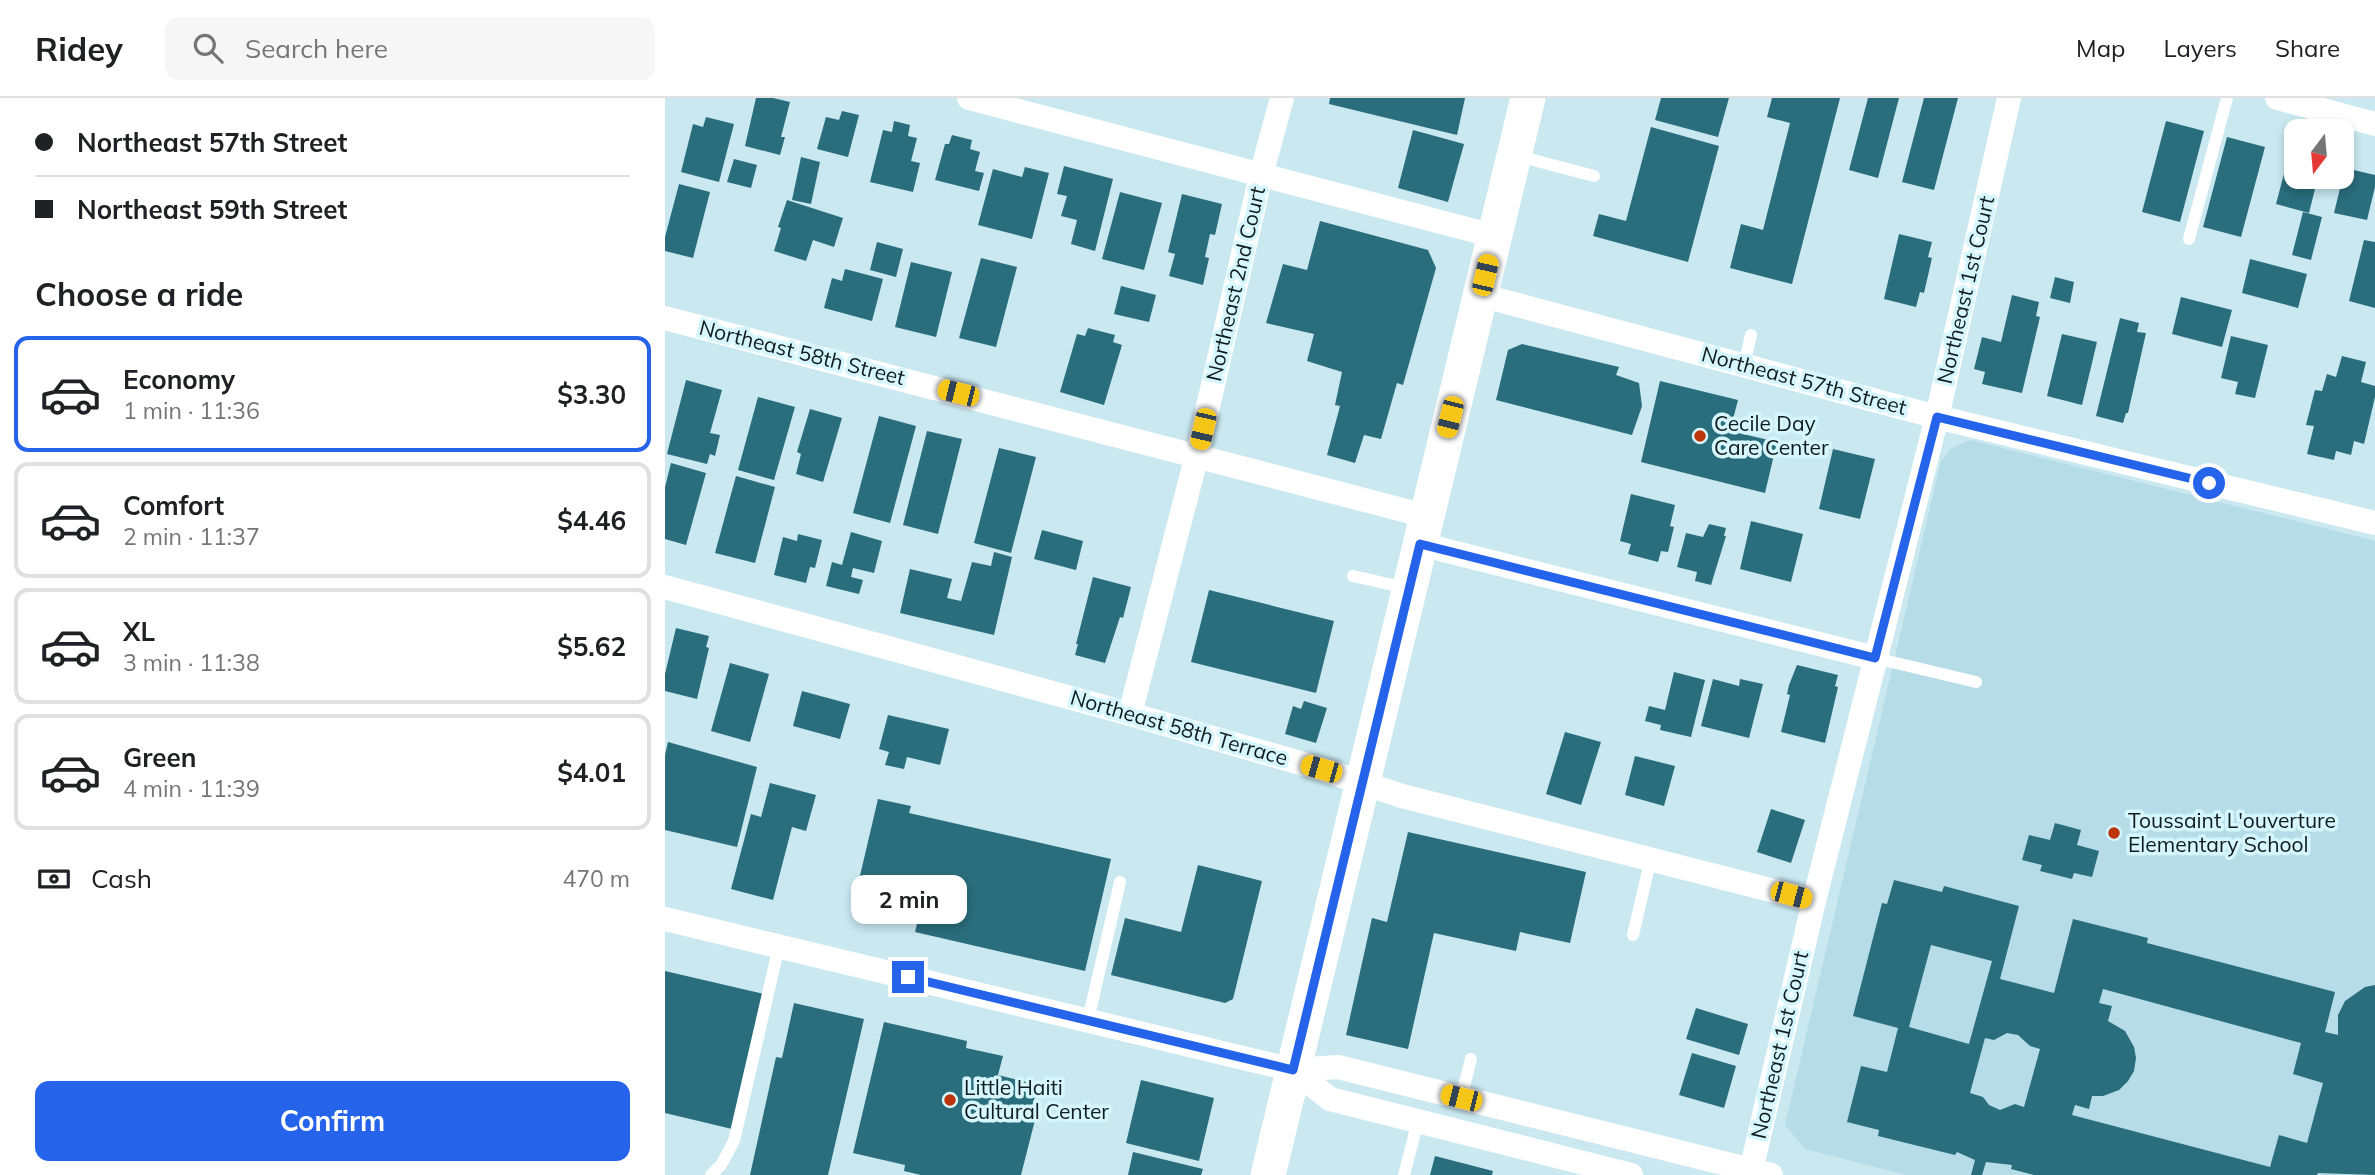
<!DOCTYPE html>
<html lang="en">
<head>
<meta charset="utf-8">
<style>
  :root { --surface:#fff; --page:#f6f6f6; --text:#202124; --muted:#757577; --line:#e0e0e0; --accent:#2563eb }
  body { margin:0; font-family:Mulish,sans-serif; background:var(--page); color:var(--text); height:100vh; display:flex; flex-direction:column; font-size:26px; white-space:nowrap }
  * { box-sizing:border-box; margin:0 }
  p { font-size:23px; color:var(--muted) }
  .icon { flex:none; width:38px; height:38px; fill:none; stroke:currentColor; stroke-width:2; stroke-linecap:round; stroke-linejoin:round }
  .map { position:relative; flex:1; overflow:hidden }
  .sheet { display:flex; flex-direction:column; background:var(--surface); width:665px }
  .sheet>* { flex:none }
  .banner { display:grid; align-content:center; height:154px; padding:0 35px; background:var(--surface) }
  .needle { width:46px; rotate:196deg }
  .controls { position:absolute; left:1619px; top:21px; display:grid; gap:14px }
  .controls a { display:grid; place-items:center; width:70px; height:70px; border-radius:14px; background:var(--surface); box-shadow:0 4px 10px #0003; font-size:35px }
  .end { position:absolute; width:32px; height:32px; margin:-16px; border:9px solid #2563eb; background:#fff; box-shadow:0 0 0 4px #fff }
  .from { border-radius:50% }
  .bubble { position:absolute; height:49px; border-radius:14px; background:var(--surface); box-shadow:0 4px 10px #0003; font-size:23px; font-weight:700; line-height:49px; text-align:center }
  .car { position:absolute; width:21px; height:42px; margin:-21px -10px; border-radius:9px; box-shadow:0 0 5px 2px #0007; background:linear-gradient(#f5c518 24%,#345 0 40%,#f5c518 0 76%,#345 0 86%,#f5c518 0) }
  .banner b { display:flex; align-items:center; gap:24px; height:66px; font-size:26px }
  .banner b+b { border-top:2px solid var(--line) }
  .banner i { width:18px; height:18px; background:var(--text) }
  ul { padding:0; list-style:none }
  li { display:flex; align-items:center; gap:21px; height:116px; margin:0 14px 10px; padding:0 21px; border:4px solid var(--line); border-radius:14px }
  li div { flex:1 }
  li b { display:block; font-size:26px }
  li em { font-style:normal; font-weight:700 }
  li.selected { border-color:var(--accent) }
  li>.icon { width:63px; height:63px; stroke-width:1.5 }
  h2 { padding:0 35px; font-size:32px; line-height:84px }
  .pay { display:flex; align-items:center; gap:18px; height:77px; padding:0 35px; font-size:26px }
  .pay p { margin-inline-start:auto }
  .primary-button { display:flex; gap:14px; margin-top:auto; padding:14px 35px }
  .primary-button a { flex:1; height:80px; border-radius:14px; background:var(--accent); color:#fff; font-size:28px; font-weight:700; line-height:80px; text-align:center }
  header { display:flex; align-items:center; gap:42px; box-sizing:border-box; height:98px; padding:0 35px; background:var(--surface); border-bottom:2px solid var(--line) }
  header strong { font-size:33px }
  nav { display:flex; gap:38px; margin-inline-start:auto; font-size:24px }
  .search { width:490px; height:63px; background:var(--page); display:flex; align-items:center; gap:18px; box-sizing:border-box; padding:0 24px; border-radius:14px; color:var(--muted); font-size:26px }
  main { display:flex; flex:1; min-height:0 }
  .map>svg:first-child { display:block }
  .built { fill:#b5dce7 }
  .building { fill:#2a6d7c; fill-rule:evenodd }
  .lines { fill:none; stroke-linecap:round; stroke-linejoin:round }
  .lane { stroke:#fff; stroke-width:12 }
  .street { stroke:#fff; stroke-width:24 }
  .secondary { stroke:#fff; stroke-width:35 }
  .route { stroke:#2563eb; stroke-width:9 }
  .poi-dot { fill:#bd340c; stroke:#d6f6fe; stroke-width:2.5 }
  .labels { text-anchor:middle; stroke-width:7; stroke-linejoin:round; paint-order:stroke }
  .street-label { font-size:21px; fill:#101b1e; stroke:#d6f6fe }
  .poi-label { font-size:21px; fill:#101b1e; stroke:#d6f6fe; text-anchor:start }
</style>
</head>
<body>
<header>
<strong>Ridey</strong>
<div class="search"><svg class="icon" aria-label="search" viewBox="0 0 24 24"><circle cx="10" cy="10" r="6"/><path d="M15 15l6 6"/></svg>Search here</div>
<nav><a>Map</a><a>Layers</a><a>Share</a></nav>
</header>
<main>
<section class="sheet">
<div class="banner">
<b><i class="from"></i>Northeast 57th Street</b>
<b><i></i>Northeast 59th Street</b>
</div>
<h2>Choose a ride</h2>
<ul>
<li class="selected"><svg class="icon" aria-label="car" viewBox="0 0 24 24"><path d="M5 17H2v-5l4-1 3-4h7l3 4 3 1v5h-3M9 17h6M6 11h13"/><circle cx="7" cy="17" r="2"/><circle cx="17" cy="17" r="2"/></svg><div><b>Economy</b><p>1 min · 11:36</p></div><em>$3.30</em></li>
<li><svg class="icon" aria-label="car" viewBox="0 0 24 24"><path d="M5 17H2v-5l4-1 3-4h7l3 4 3 1v5h-3M9 17h6M6 11h13"/><circle cx="7" cy="17" r="2"/><circle cx="17" cy="17" r="2"/></svg><div><b>Comfort</b><p>2 min · 11:37</p></div><em>$4.46</em></li>
<li><svg class="icon" aria-label="car" viewBox="0 0 24 24"><path d="M5 17H2v-5l4-1 3-4h7l3 4 3 1v5h-3M9 17h6M6 11h13"/><circle cx="7" cy="17" r="2"/><circle cx="17" cy="17" r="2"/></svg><div><b>XL</b><p>3 min · 11:38</p></div><em>$5.62</em></li>
<li><svg class="icon" aria-label="car" viewBox="0 0 24 24"><path d="M5 17H2v-5l4-1 3-4h7l3 4 3 1v5h-3M9 17h6M6 11h13"/><circle cx="7" cy="17" r="2"/><circle cx="17" cy="17" r="2"/></svg><div><b>Green</b><p>4 min · 11:39</p></div><em>$4.01</em></li>
</ul>
<div class="pay"><svg class="icon" aria-label="cash" viewBox="0 0 24 24"><path d="M3 7h18v10H3z"/><circle cx="12" cy="12" r="2"/></svg>Cash<p>470 m</p></div>
<div class="primary-button"><a>Confirm</a></div>
</section>
<div class="map">
<svg width="1710" height="1077" viewBox="0 0 1710 1077">
  <rect width="100%" height="100%" fill="#c9e8f0"/>
  <path class="built" d="M1305,342L1710,443V1077H1242L1140,1051L1120,1027L1276,363L1287,350Z"/>
  <g class="building">
    <path d="M91,0H108L125,4L116,39H120L115,57L80,48Z"/>
    <path d="M665,0H800L792,37L664,6Z"/>
    <path d="M996,0H1064L1053,39L990,22Z"/>
    <path d="M1107,0H1175L1127,186L1065,170L1076,126L1098,132L1125,25L1102,19Z"/>
    <path d="M1203,0H1234L1213,80L1184,72Z"/>
    <path d="M1259,0H1293L1269,92L1237,84Z"/>
    <path d="M177,13L194,17L183,59L152,51L161,19L174,22Z"/>
    <path d="M41,19L69,26L54,84L16,74L28,26L38,29Z"/>
    <path d="M229,23L245,27L243,38L252,40L246,63L255,65L248,94L205,84L218,32L227,34Z"/>
    <path d="M1501,23L1539,33L1515,124L1477,114Z"/>
    <path d="M986,29L1054,48L1023,164L928,138L934,116L961,123Z"/>
    <path d="M748,32L799,46L783,104L733,90Z"/>
    <path d="M287,37L307,42L305,51L315,54L310,73L319,75L314,93L270,82L280,46H284Z"/>
    <path d="M1562,39L1600,49L1576,139L1538,129Z"/>
    <path d="M1626,49L1631,51V79H1653L1644,115L1611,106Z"/>
    <path d="M136,59L155,64L146,106L127,102Z"/>
    <path d="M69,61L92,67L86,90L62,84Z"/>
    <path d="M399,68L448,81L430,153L406,146L412,122L396,118L402,98L392,96Z"/>
    <path d="M360,69L384,75L367,141L313,127L328,71L357,79Z"/>
    <path d="M1680,70L1710,77V89L1702,122L1669,115Z"/>
    <path d="M14,86L45,94L28,160L0,153V139Z"/>
    <path d="M455,94L497,105L479,172L437,161Z"/>
    <path d="M517,96L557,106L550,137L545,136L540,159L544,160L538,187L504,178L510,156L503,154Z"/>
    <path d="M122,102L178,120L169,149L148,142L141,163L109,153L116,130L113,129Z"/>
    <path d="M1638,114L1657,119L1646,162L1627,157Z"/>
    <path d="M655,123L763,152L771,170L738,287L732,285L716,341L699,337L690,365L662,357L675,308L670,307L677,274L642,263L649,236L601,225L618,166L642,172Z"/>
    <path d="M1234,136L1267,144L1263,159L1267,160L1259,195L1255,194L1251,209L1219,201Z"/>
    <path d="M1699,142L1710,144V210L1684,203Z"/>
    <path d="M212,144L238,151L231,179L205,172Z"/>
    <path d="M316,160L352,169L331,249L294,240Z"/>
    <path d="M1585,161L1642,176L1633,210L1577,195Z"/>
    <path d="M246,164L287,174L271,239L230,229Z"/>
    <path d="M180,171L218,181L207,223L159,210L167,180L177,183Z"/>
    <path d="M1390,179L1409,184L1405,205L1385,200Z"/>
    <path d="M456,188L491,197L484,224L449,216Z"/>
    <path d="M1347,197L1374,204L1371,218L1375,219L1357,295L1317,286L1320,274L1309,271L1317,239L1336,244Z"/>
    <path d="M1516,199L1567,212L1557,249L1507,236Z"/>
    <path d="M1455,220L1474,225L1472,234L1481,235L1463,315H1461L1458,325L1431,318Z"/>
    <path d="M423,230L450,237L448,244L457,247L439,307L395,294L412,236L420,238Z"/>
    <path d="M1397,236L1432,244L1417,307L1382,298Z"/>
    <path d="M1566,238L1603,247L1590,300L1570,296L1573,284L1556,280Z"/>
    <path d="M857,246L954,269L951,277L974,285L977,308L967,337L831,302L843,252Z"/>
    <path d="M1677,258L1701,264L1696,284L1710,288V299L1699,346L1689,343L1686,357L1671,353L1669,362L1642,356L1649,328L1641,327L1650,292L1657,293L1662,276L1671,279Z"/>
    <path d="M21,282L57,292L45,335L55,337L50,358L45,356L42,366L2,356Z"/>
    <path d="M995,283L1073,302L1065,333L1112,344L1100,395L976,364Z"/>
    <path d="M93,299L130,309L109,382L73,372Z"/>
    <path d="M145,311L177,320L158,384L131,376L136,356L132,354Z"/>
    <path d="M214,318L251,328L225,425L188,415Z"/>
    <path d="M262,333L297,341L273,436L238,427Z"/>
    <path d="M334,350L371,359L346,455L309,445Z"/>
    <path d="M1168,351L1210,361L1195,421L1154,411Z"/>
    <path d="M6,365L41,375L21,447L0,441V389Z"/>
    <path d="M71,378L110,389L90,465L50,455Z"/>
    <path d="M966,396L1010,407L1005,428L1009,429L1003,454L996,453L993,464L963,456L966,446L955,443Z"/>
    <path d="M1086,423L1138,436L1126,484L1075,471Z"/>
    <path d="M1044,426L1061,430L1059,438H1061L1046,487L1030,483L1032,474L1012,469L1021,435L1038,439Z"/>
    <path d="M377,432L418,443L411,472L369,461Z"/>
    <path d="M186,434L217,443L209,475L188,470L186,479L198,482L194,496L161,488L167,464L177,467Z"/>
    <path d="M133,436L157,442L150,470L145,469L141,485L109,477L118,439L132,443Z"/>
    <path d="M329,454L347,459L329,537L235,515L245,471L287,481L282,500L296,503L307,464L326,468Z"/>
    <path d="M428,479L466,489L458,520L455,519L440,565L410,557L413,546H411Z"/>
    <path d="M544,492L669,523L651,595L526,564Z"/>
    <path d="M11,530L44,538L41,549L44,550L32,601L0,593V576Z"/>
    <path d="M65,565L104,576L85,644L46,633Z"/>
    <path d="M1132,567L1173,577L1170,588L1173,589L1160,645L1116,634L1125,597L1122,596L1124,587Z"/>
    <path d="M1009,574L1040,582L1026,639L995,632L996,627L980,623L984,608L1000,612Z"/>
    <path d="M1048,581L1074,588L1075,581L1098,586L1084,640L1036,628Z"/>
    <path d="M137,593L185,606L175,641L128,628Z"/>
    <path d="M639,603L662,610L651,645L620,636L628,608L636,611Z"/>
    <path d="M223,617L284,631L275,667L242,659L239,671L220,667L224,654L214,651Z"/>
    <path d="M900,634L936,644L916,707L881,696Z"/>
    <path d="M3,644L92,669L72,749L0,732V657Z"/>
    <path d="M970,658L1010,668L999,708L960,697Z"/>
    <path d="M105,685L151,697L141,733L127,729L108,802L66,791L86,716L96,719Z"/>
    <path d="M213,701L246,708L244,715L446,761L420,873L250,834L256,809L222,801L217,823L186,816Z"/>
    <path d="M1106,711L1140,722L1126,765L1092,754Z"/>
    <path d="M1390,725L1416,732L1412,747L1434,753L1427,779L1409,775L1407,781L1375,773L1377,767L1357,762L1364,737L1385,742Z"/>
    <path d="M743,734L921,774L905,845L855,834L851,853L769,835L743,951L681,937L707,820L722,824Z"/>
    <path d="M533,767L597,783L568,901L560,905L446,877L460,820L516,834Z"/>
    <path d="M1229,782L1277,794L1279,788L1354,808L1335,881L1389,895L1408,821L1483,840L1482,845L1670,894L1660,934L1673,937V917L1680,903L1700,889L1710,887V1077L1653,1075L1652,1077H1369L1346,1071L1347,1067L1321,1064L1317,1077H1306L1310,1062L1292,1054L1290,1057L1213,1038L1214,1032L1182,1024L1196,968L1222,974L1233,930L1188,918L1217,805L1222,806ZM1266,847L1327,863L1304,946L1244,929ZM1438,891L1636,945L1628,976L1658,985L1642,1045L1614,1037L1605,1069L1407,1017L1410,1007L1424,1011L1427,998H1438L1454,992L1463,983L1469,973L1471,960L1469,949L1460,933L1443,923L1447,908L1434,905ZM1342,935L1353,937L1365,948L1375,951L1359,1009L1350,1006L1335,1012L1324,1007L1318,999L1305,995L1320,940L1329,942Z"/>
    <path d="M0,873L99,896L67,1031L0,1015Z"/>
    <path d="M129,905L199,921L163,1077H85L111,959L117,960Z"/>
    <path d="M1031,910L1083,926L1074,957L1021,941Z"/>
    <path d="M219,924L302,943L301,950L338,958L333,977L373,987L365,1016L371,1018L356,1077H256L239,1073L240,1067L188,1055Z"/>
    <path d="M1027,955L1071,968L1059,1010L1014,997Z"/>
    <path d="M476,982L549,1000L534,1063L461,1045Z"/>
    <path d="M468,1054L538,1071L536,1077H463Z"/>
    <path d="M770,1058L828,1073L827,1077H765Z"/>
  </g>
  <g class="lines">
    <g class="lane">
      <path d="M853,58L929,78"/>
      <path d="M1524,141L1562,0"/>
      <path d="M1079,267L1086,237"/>
      <path d="M688,478L741,490"/>
      <path d="M1210,560L1311,584"/>
      <path d="M968,837L986,760"/>
      <path d="M423,922L455,784"/>
      <path d="M796,1000L806,961"/>
      <path d="M46,1077L56,1067L69,1043L114,848"/>
      <path d="M739,1077L753,1023"/>
    </g>
    <g class="street">
      <path d="M304,0L829,138"/>
      <path d="M1612,0L1710,26"/>
      <path d="M815,197L1272,319L1710,425"/>
      <path d="M0,220L761,418"/>
      <path d="M755,446L1210,560"/>
      <path d="M0,489L465,616L656,671L737,698L1149,803"/>
      <path d="M465,616L532,357L596,77L617,0"/>
      <path d="M0,821L628,972L673,969L1106,1077"/>
      <path d="M628,972L665,1001L966,1077"/>
      <path d="M1085,1077L1149,803L1272,319L1344,0"/>
    </g>
    <path class="secondary" d="M603,1077L863,0"/>
  </g>
  <g class="lines">
    <path class="route" d="M243,879L628,972L755,446L1210,560L1272,319L1544,385"/>
  </g>
  <g class="poi-dot">
    <circle cx="1035" cy="338" r="7"/>
    <circle cx="1449" cy="735" r="7"/>
    <circle cx="285" cy="1002" r="7"/>
  </g>
  <g class="labels">
    <g class="street-label">
      <text transform="translate(571 186) rotate(-77)" y="7">Northeast 2nd Court</text>
      <text transform="translate(1301 192) rotate(-77)" y="7">Northeast 1st Court</text>
      <text transform="translate(137 255) rotate(14)" y="7">Northeast 58th Street</text>
      <text transform="translate(1139 283) rotate(15)" y="7">Northeast 57th Street</text>
      <text transform="translate(514 630) rotate(16)" y="7">Northeast 58th Terrace</text>
      <text transform="translate(1115 947) rotate(-77)" y="7">Northeast 1st Court</text>
    </g>
    <g class="poi-label">
      <text x="1049" y="333">Cecile Day<tspan x="1049" dy="24">Care Center</tspan></text>
      <text x="1463" y="730">Toussaint L'ouverture<tspan x="1463" dy="24">Elementary School</tspan></text>
      <text x="299" y="997">Little Haiti<tspan x="299" dy="24">Cultural Center</tspan></text>
    </g>
  </g>
</svg>
<div class="controls">
<a><svg class="needle" viewBox="-14 -14 28 28"><path d="M0-13l5 13h-10z" fill="#e53935"/><path d="M0 13l5-13h-10z" fill="#757577"/></svg></a>
</div>
<i class="end from" style="left:1544px;top:385px"></i>
<i class="end" style="left:243px;top:879px"></i>
<div class="bubble" style="left:186px;top:777px;width:116px">2 min</div>
<i class="car" style="left:820px;top:177px;rotate:13deg"></i>
<i class="car" style="left:293px;top:295px;rotate:284deg"></i>
<i class="car" style="left:785px;top:319px;rotate:194deg"></i>
<i class="car" style="left:538px;top:331px;rotate:193deg"></i>
<i class="car" style="left:656px;top:671px;rotate:286deg"></i>
<i class="car" style="left:1126px;top:797px;rotate:105deg"></i>
<i class="car" style="left:796px;top:1000px;rotate:284deg"></i>
</div>
</main>
</body>
</html>
